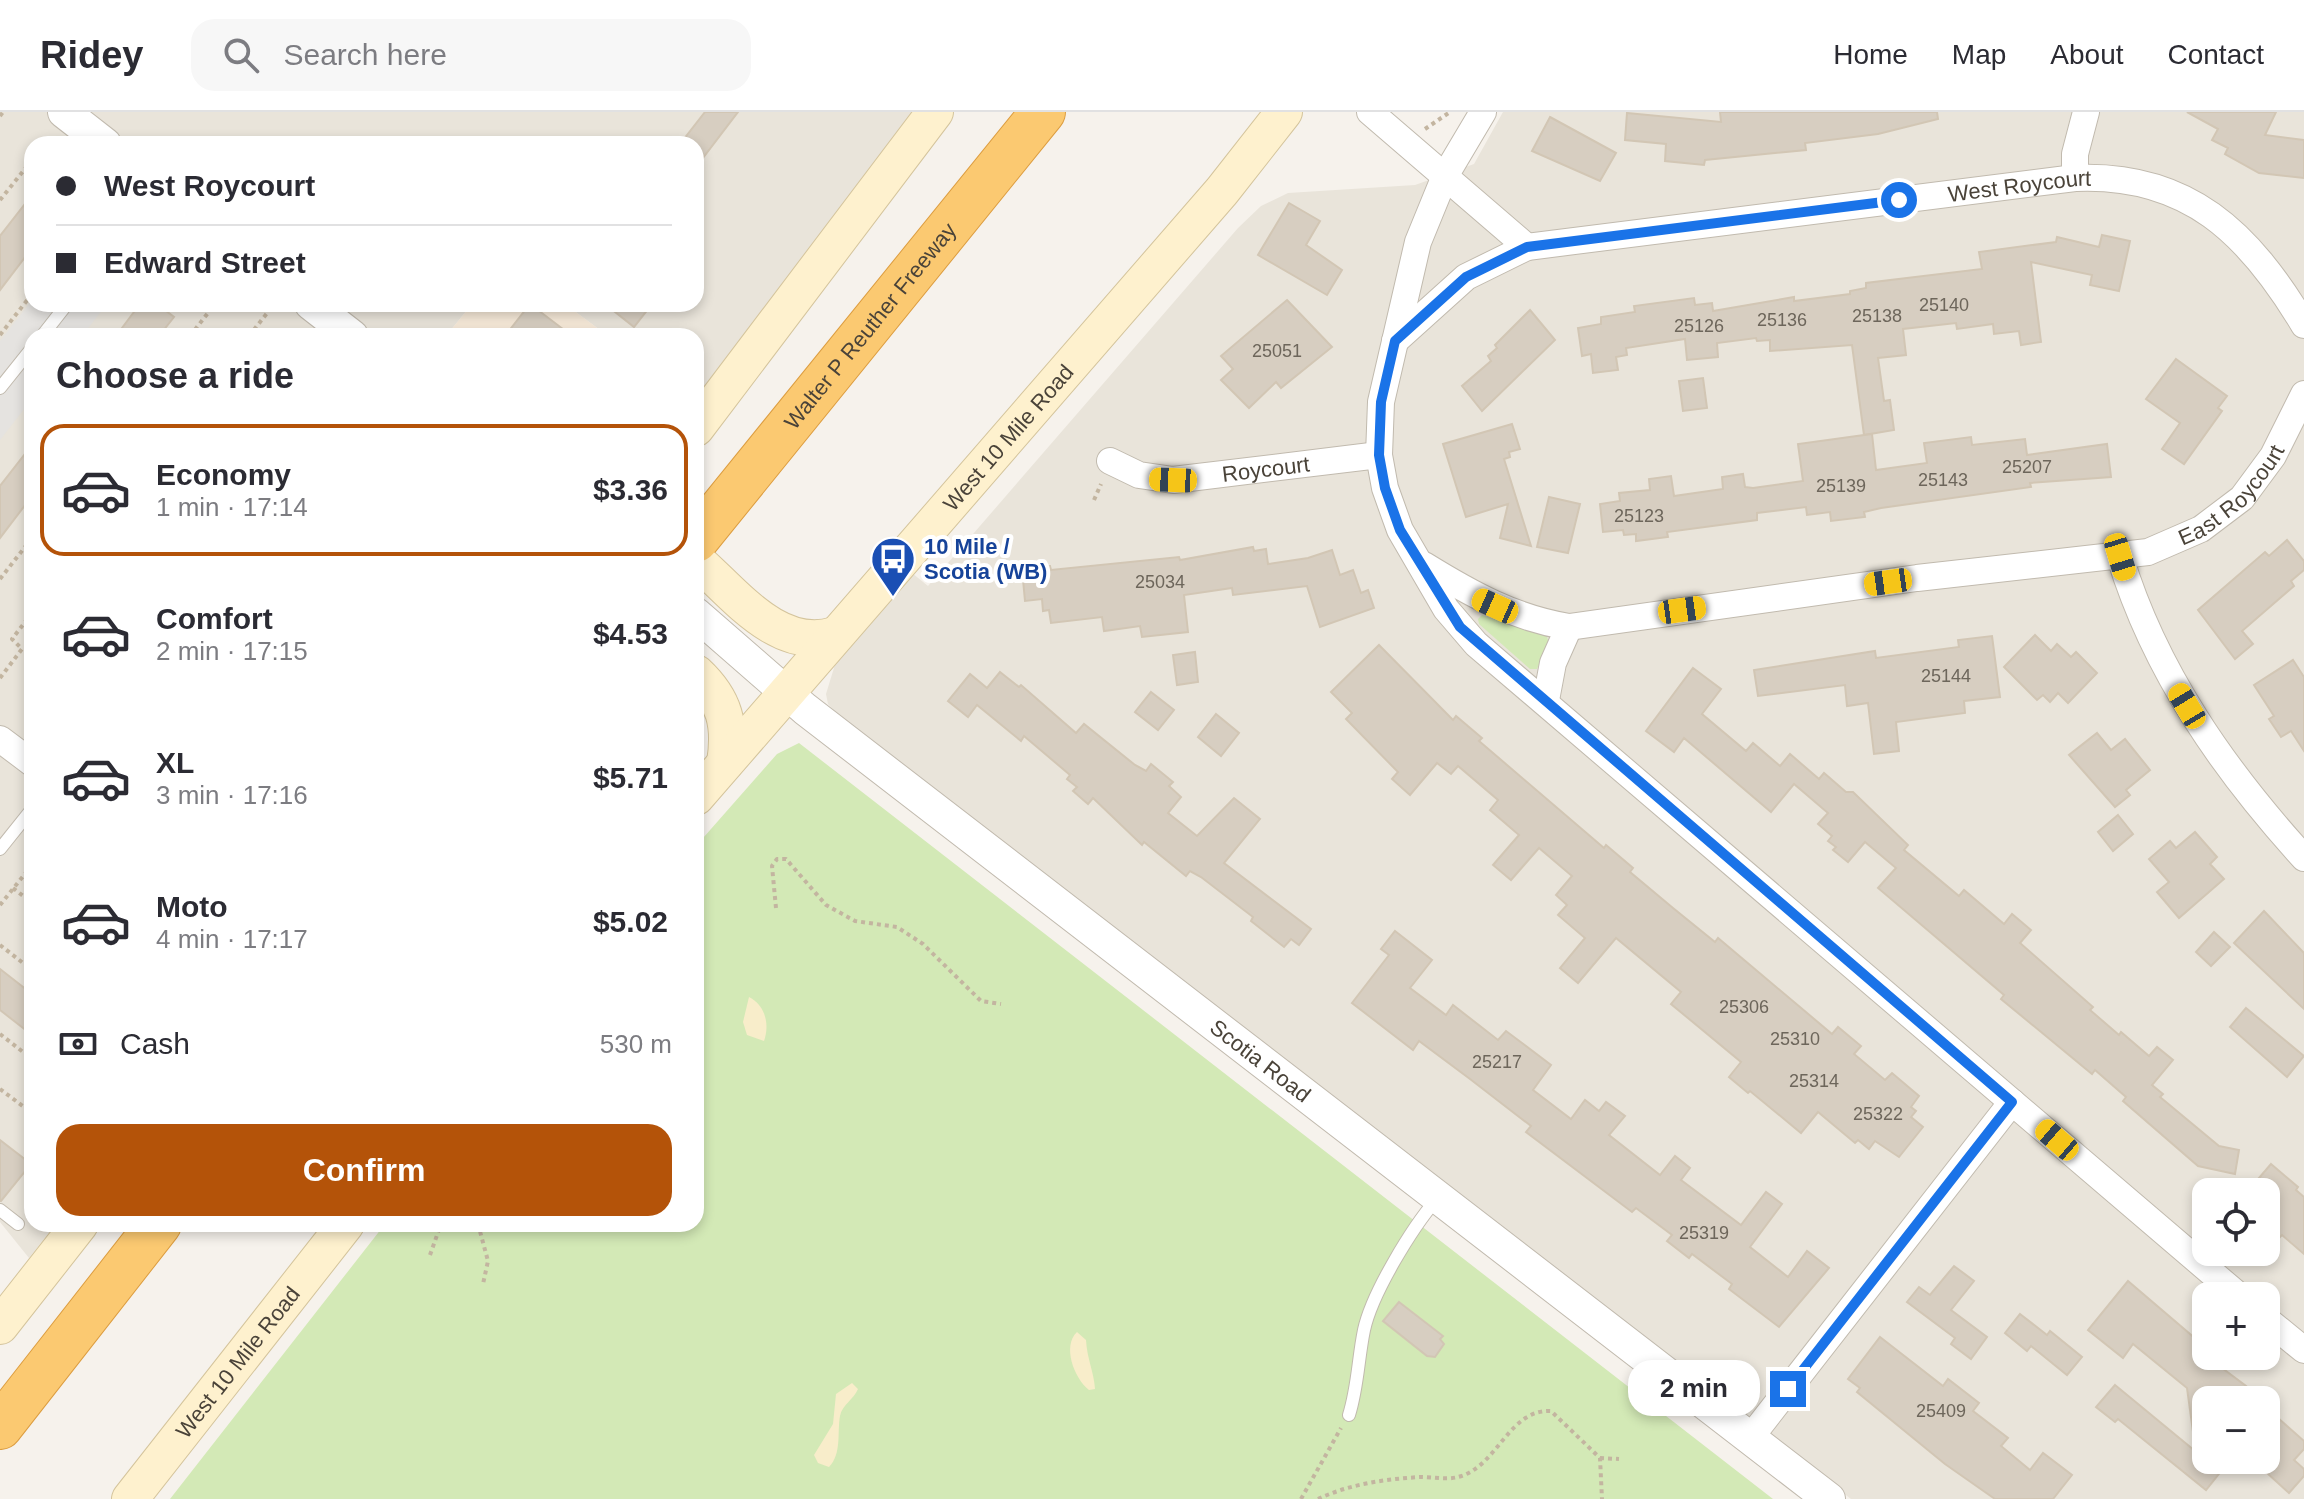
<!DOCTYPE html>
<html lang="en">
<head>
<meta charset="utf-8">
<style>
  :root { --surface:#fff; --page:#f7f7f7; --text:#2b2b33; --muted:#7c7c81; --line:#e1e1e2; --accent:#b45309 }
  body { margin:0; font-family:Helvetica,sans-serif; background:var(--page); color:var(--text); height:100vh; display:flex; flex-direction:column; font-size:30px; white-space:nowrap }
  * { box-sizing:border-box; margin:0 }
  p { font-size:26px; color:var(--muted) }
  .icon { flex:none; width:44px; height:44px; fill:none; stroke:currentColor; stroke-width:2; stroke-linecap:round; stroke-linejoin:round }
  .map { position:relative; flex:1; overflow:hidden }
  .side { position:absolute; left:24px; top:216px; width:680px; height:904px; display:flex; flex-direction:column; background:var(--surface); border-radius:24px; box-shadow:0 4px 12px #0003 }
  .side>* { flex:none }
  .top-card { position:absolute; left:24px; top:24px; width:680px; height:176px; border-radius:24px; box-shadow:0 4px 12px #0003; display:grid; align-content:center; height:176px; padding:0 32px; background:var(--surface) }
  .controls { position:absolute; left:2192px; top:1066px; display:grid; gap:16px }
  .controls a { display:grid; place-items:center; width:88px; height:88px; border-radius:16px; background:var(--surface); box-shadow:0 4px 12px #0003; font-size:40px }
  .end { position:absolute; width:36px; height:36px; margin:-18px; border:10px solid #1a73e8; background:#fff; box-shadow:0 0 0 4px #fff }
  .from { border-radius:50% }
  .bubble { position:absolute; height:56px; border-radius:24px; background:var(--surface); box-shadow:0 4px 12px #0003; font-size:26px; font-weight:800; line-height:56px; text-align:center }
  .car { position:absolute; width:24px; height:48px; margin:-24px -12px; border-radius:10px; box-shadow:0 0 6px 2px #0007; background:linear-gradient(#f5c518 24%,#345 0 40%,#f5c518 0 76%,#345 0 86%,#f5c518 0) }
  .top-card b { display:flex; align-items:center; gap:28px; height:76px; font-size:30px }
  .top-card b+b { border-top:2px solid var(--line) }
  .top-card i { width:20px; height:20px; background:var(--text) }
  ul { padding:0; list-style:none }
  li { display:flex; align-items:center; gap:24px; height:132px; margin:0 16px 12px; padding:0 16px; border:4px solid transparent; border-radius:24px }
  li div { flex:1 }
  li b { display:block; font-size:30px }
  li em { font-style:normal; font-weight:800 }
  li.on { border-color:var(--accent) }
  li>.icon { width:72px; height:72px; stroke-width:1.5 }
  h2 { padding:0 32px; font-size:36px; line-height:96px }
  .pay { display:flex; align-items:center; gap:20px; height:88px; padding:0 32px; font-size:30px }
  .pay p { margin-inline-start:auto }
  .cta { display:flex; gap:16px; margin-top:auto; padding:16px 32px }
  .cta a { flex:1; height:92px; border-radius:24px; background:var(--accent); color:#fff; font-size:32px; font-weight:800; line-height:92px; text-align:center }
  header { display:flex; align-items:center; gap:48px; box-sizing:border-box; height:112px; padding:0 40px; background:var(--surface); border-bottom:2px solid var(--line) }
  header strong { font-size:38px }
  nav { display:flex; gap:44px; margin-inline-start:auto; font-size:28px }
  .search { width:560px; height:72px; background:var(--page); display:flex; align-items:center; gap:20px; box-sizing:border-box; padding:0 28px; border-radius:24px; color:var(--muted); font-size:30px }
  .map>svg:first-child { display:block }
  .residential { fill:#e9e4da; fill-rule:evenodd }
  .commercial { fill:#f6e9d8 }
  .green { fill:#d3e9b6 }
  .sand { fill:#f8edca }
  .parking { fill:#e5e3e0 }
  .building { fill:#d7cec1; stroke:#d2c6b4; stroke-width:2 }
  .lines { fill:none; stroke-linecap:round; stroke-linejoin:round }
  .service-casing { stroke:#c1baae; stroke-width:14 }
  .minor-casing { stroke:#c1baae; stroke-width:28 }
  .tertiary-casing { stroke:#c1baae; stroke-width:34 }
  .secondary-casing { stroke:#d4c49c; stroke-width:38 }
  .motorway-casing { stroke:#dc9d40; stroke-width:46 }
  .path { stroke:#c3b5a0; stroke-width:4; stroke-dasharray:4 4; stroke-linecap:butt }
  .service { stroke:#fff; stroke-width:12 }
  .minor { stroke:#fff; stroke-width:26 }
  .tertiary { stroke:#fff; stroke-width:32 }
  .secondary { stroke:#fef1ce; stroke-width:36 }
  .motorway { stroke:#fbc971; stroke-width:44 }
  .route { stroke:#1a73e8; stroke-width:10 }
  .labels { text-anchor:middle; stroke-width:8; stroke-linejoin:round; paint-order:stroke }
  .number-label { font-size:18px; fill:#6d665b }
  .street-label { font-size:22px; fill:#4a4339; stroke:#fff }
  .transit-label { font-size:22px; font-weight:bold; fill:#164399; stroke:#fff; text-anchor:start }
</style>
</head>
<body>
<header>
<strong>Ridey</strong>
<div class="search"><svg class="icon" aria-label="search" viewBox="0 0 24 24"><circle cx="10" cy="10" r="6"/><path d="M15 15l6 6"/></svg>Search here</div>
<nav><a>Home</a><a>Map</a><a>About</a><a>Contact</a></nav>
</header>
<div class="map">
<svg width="2304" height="1387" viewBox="0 0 2304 1387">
  <rect width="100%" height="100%" fill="#f6f2ec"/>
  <g class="residential">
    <path d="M0,0H920L696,291V224H608L565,192H696V32H32V192H472L446,224H32V1112H56L29,1146L0,1110Z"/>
    <path d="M1503,0H2304V1387H1851L850,617L828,592L826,582L837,546L912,461L928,474L1238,116L1261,94L1288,81L1415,73L1474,52ZM2206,1080H2266V1140H2206ZM2206,1184H2266V1244H2206ZM2206,1288H2266V1348H2206Z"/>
  </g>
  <path class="commercial" d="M472,192H565L608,224H446Z"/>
  <g class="green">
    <path d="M1482,503L1546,523L1549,530L1537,557H1530L1479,512L1478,507Z"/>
    <path d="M799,631L1773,1387H170L385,1112H696V734L777,642Z"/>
  </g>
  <g class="sand">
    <path d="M749,885C765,893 770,912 764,929L747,923L743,910Z"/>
    <path d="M1077,1220L1086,1228C1087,1247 1094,1260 1095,1277L1089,1278C1074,1266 1062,1234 1077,1220Z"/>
    <path d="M852,1271L858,1277C854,1287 842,1293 840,1304C837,1320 842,1342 829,1355L818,1351L814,1343L833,1312L836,1282Z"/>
  </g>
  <path class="parking" d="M32,188V192H107L82,224H32V287L0,328V229Z"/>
  <g class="building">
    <path d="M705,0H738L696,55V32H680Z"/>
    <path d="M1720,0H1937L1938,7L1878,22L1805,31L1806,38L1705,48L1704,53L1665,49L1666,32L1625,28L1627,1L1721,10Z"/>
    <path d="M2187,0H2276L2265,23L2304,28V66L2259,61L2225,42L2228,36L2212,28L2218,17Z"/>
    <path d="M1550,5L1616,41L1600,69L1532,39Z"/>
    <path d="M32,83V136L0,178V124Z"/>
    <path d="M1289,91L1320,109L1306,133L1342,158L1327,183L1258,143Z"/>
    <path d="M2102,123L2130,129L2119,179L2090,173L2092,163L2031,150L2041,230L2021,233L2019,219L1994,222L1993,212L1957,217L1956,211L1903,217L1906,243L1878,246L1884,289L1890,288L1894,318L1864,323L1852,233L1770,239V228L1757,229L1756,226L1717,231L1718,245L1687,248L1685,227L1626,236L1627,243L1616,245L1618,258L1593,261L1591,242L1582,244L1578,216L1601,212V205L1635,200L1634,194L1694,186L1695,193L1712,191L1713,199L1794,185V189L1850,182V179L1866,176V171L1982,157L1979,140L2056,130L2057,125L2099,135Z"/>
    <path d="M1287,188L1332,235L1281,276L1276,270L1249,296L1221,268L1233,257L1221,244Z"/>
    <path d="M140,192H157L174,205L159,224H116Z"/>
    <path d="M530,192L572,224H505Z"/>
    <path d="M605,192H652L634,215Z"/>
    <path d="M1530,198L1555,228L1482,299L1462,274L1491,249L1488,244L1497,236L1495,233Z"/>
    <path d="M2176,247L2227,284L2218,296L2222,299L2184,352L2162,337L2180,311L2146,287Z"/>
    <path d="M1703,266L1707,296L1683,299L1679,269Z"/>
    <path d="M1512,312L1520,337L1509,340L1510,345L1504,347L1531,434L1500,426L1508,392L1466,405L1443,332Z"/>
    <path d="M1872,322L1876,358L1927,351L1924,331L1971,325L1972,333L2025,327L2027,343L2107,332L2111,365L2030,371L2031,375L1881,396L1864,400L1865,405L1831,409L1830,400L1807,403L1806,395L1757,401V408L1667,420L1668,425L1636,429V422L1624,423L1623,418L1603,420L1600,392L1620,389L1619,381L1650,378L1649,367L1671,364L1674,384L1723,377L1722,365L1743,362L1745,375L1753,376L1803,369L1798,332Z"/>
    <path d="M32,333V384L0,426V374Z"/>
    <path d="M1549,385L1580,392L1568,441L1537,435Z"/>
    <path d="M2287,428L2304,449V458L2291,469L2294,474L2242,519L2253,532L2235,547L2198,498L2265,440L2269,444Z"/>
    <path d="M1253,435L1254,439L1266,437L1268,452L1308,446L1332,438L1340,463L1353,458L1361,481L1368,478L1374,496L1320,515L1307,474L1233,483L1232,476L1184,483L1188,520L1142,525L1140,514L1104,519L1102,505L1051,511L1049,498L1043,499L1042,487L1025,489L1022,457L1050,454L1051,458L1179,445L1180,448Z"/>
    <path d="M2035,523L2051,539L2057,532L2071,545L2076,540L2097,561L2068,591L2058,581L2050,590L2043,583L2037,588L2004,555Z"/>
    <path d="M1992,524L2000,585L1964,589L1965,601L1896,610L1899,639L1874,642L1868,591L1847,594L1845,573L1758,584L1754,558L1875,539L1876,546L1959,535L1958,528Z"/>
    <path d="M1379,533L1453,608L1456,604L1482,626L1479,629L1604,736L1606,733L1633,756L1630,760L1673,796L1715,830L1718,826L1832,922L1838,915L1861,934L1854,942L1885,968L1892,961L1919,984L1911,995L1916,999L1911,1005L1923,1015L1899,1045L1875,1029L1869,1037L1858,1028L1855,1031L1818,1000L1801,1021L1750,979L1748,981L1729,965L1741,950L1671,892L1681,880L1616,826L1578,871L1560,856L1585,826L1558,803L1567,793L1556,783L1572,764L1539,736L1511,768L1493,753L1519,723L1490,698L1498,688L1458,654L1451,662L1437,651L1410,683L1392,667L1398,660L1346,607L1352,601L1331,580Z"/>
    <path d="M1195,540L1198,570L1177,573L1173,543Z"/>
    <path d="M2293,548L2304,565V639L2291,619L2281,625L2269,607L2274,604L2254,573Z"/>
    <path d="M1693,556L1721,577L1702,602L1746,639L1753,631L1780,654L1790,642L1819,667L1824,661L1846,680H1853L1908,733L1904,738L1959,784L1964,778L2004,812L2012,802L2031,818L2020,831L2093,895L2090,898L2119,923L2121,920L2149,944L2157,935L2173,948L2152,973L2163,982L2160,985L2219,1034L2239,1038L2235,1062L2198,1054L2123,989L2126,985L2095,958L2092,962L2001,887L2004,883L1878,776L1896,756L1865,730L1848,750L1833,738L1836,735L1828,729L1832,724L1818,712L1828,701L1794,672L1771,700L1684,626L1674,640L1646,619Z"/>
    <path d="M1000,560L1019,575L1021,573L1076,621L1084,612L1135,653L1146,659L1151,652L1173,670L1169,674L1181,685L1168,701L1197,724L1234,686L1260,707L1224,751L1311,817L1299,833L1291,827L1284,835L1251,809L1253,805L1201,765L1190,759L1186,764L1144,730L1142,733L1093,686L1088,692L1073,679L1077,675L1067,667L1070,663L1024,624L1021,629L977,593L968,605L948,589L970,562L987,576Z"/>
    <path d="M1151,580L1174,598L1158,618L1135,600Z"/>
    <path d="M1216,602L1239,621L1221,644L1198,625Z"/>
    <path d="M2097,621L2111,638L2125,627L2150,658L2126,678L2130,683L2115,695L2069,643Z"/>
    <path d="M2118,703L2133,722L2113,739L2098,720Z"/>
    <path d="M2195,720L2217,745L2210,752L2224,767L2179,806L2157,780L2169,770L2149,747L2170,729L2176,736Z"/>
    <path d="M2264,799L2304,841V897L2234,831Z"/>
    <path d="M1395,819L1432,848L1410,876L1446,903L1453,893L1498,928L1506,919L1551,953L1533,978L1571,1007L1585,988L1599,999L1606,990L1625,1004L1609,1023L1660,1063L1675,1044L1690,1056L1681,1068L1741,1113L1766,1080L1782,1092L1750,1135L1788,1165L1807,1139L1829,1156L1779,1215L1729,1177L1732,1172L1692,1142L1689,1146L1667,1129L1672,1123L1636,1096L1632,1100L1526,1020L1531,1014L1470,967L1419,929L1413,938L1352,891L1389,843L1381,837Z"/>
    <path d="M2214,820L2230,835L2211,854L2196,840Z"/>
    <path d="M0,857L32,882V923L0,898Z"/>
    <path d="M2246,896L2304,944L2287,965L2230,915Z"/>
    <path d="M0,1028L31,1052L1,1089H0Z"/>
    <path d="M2271,1052L2298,1075L2296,1078L2304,1085V1142L2282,1123L2277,1128L2266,1118V1080H2247Z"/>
    <path d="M1954,1154L1974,1169L1951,1198L1987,1225L1971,1247L1951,1232L1955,1226L1907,1190L1919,1175L1930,1183Z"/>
    <path d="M2128,1169L2204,1234L2201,1238L2206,1244L2246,1274L2235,1288H2206V1326L2194,1327L2187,1276L2133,1232L2123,1246L2088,1218Z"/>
    <path d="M1399,1190L1443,1224L1440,1227L1444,1232L1435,1245L1427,1244L1383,1209Z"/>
    <path d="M2020,1202L2047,1223L2050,1219L2082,1245L2067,1263L2031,1234L2027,1239L2005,1221Z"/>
    <path d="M1880,1225L1943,1274L1948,1267L1979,1291L1973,1299L2008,1326L2001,1334L2030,1358L2043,1341L2072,1363L2053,1387H1995L1945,1352L1857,1280L1860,1276L1848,1267Z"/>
    <path d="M2115,1273L2206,1348H2230L2206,1378L2118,1307L2115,1310L2096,1295Z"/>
    <path d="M2278,1306L2304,1329V1337L2294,1348L2304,1357V1364L2289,1381L2266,1360V1319Z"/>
  </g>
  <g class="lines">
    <g class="service-casing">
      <g id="service">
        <path d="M42,224L67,192"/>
        <path d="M0,276L32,236"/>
        <path d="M0,737L32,697"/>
        <path d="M0,1098L18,1112"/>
        <path d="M1349,1303C1358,1274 1358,1247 1364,1218C1372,1181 1412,1116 1436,1088"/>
      </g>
    </g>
    <g class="minor-casing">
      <g id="minor">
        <path d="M1370,0L1527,135"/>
        <path d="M1483,0L1445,64L1418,130L1381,290L1379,343L1385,376L1400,418L1446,497L1476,532L2239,1184"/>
        <path d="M2075,66V42L2086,0"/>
        <path id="s1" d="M1395,229L1466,165L1527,135L2075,66C2188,61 2249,121 2304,213"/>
        <path id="s2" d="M1110,349L1139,363L1173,368L1379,343"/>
        <path d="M2120,445C2155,560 2224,658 2304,746"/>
        <path id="s3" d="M1424,453C1471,482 1514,506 1569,515L1917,466L2148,440L2201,417L2242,386L2273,344L2304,282"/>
        <path d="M1546,588L1553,551L1569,515"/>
        <path d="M0,627L32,651"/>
        <path d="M2266,1207L2304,1238"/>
        <path d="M1750,1326L2012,990"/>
      </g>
    </g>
    <g class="tertiary-casing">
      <g id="tertiary">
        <path d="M64,0L105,32"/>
        <path d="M311,192L352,224"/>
        <path id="s4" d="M696,502L805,597L1829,1387"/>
      </g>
    </g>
    <g class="secondary-casing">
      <g id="secondary">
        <path d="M696,316L935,0"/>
        <path d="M696,448C734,481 778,541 835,523"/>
        <path d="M696,561C725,588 731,613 725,651"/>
        <path id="s5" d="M696,685L1222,79L1284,0"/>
        <path d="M0,1214L80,1112"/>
        <path id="s6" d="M130,1387L346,1112"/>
      </g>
    </g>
    <g class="motorway-casing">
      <g id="motorway">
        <path id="s7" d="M696,428L1043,0"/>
        <path d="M0,1315L159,1112"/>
      </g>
    </g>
    <g class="path">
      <path d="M0,4L3,0"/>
      <path d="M1425,17L1450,0"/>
      <path d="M44,32L47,28"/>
      <path d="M0,88L32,48"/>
      <path d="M0,223L32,182"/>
      <path d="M190,224L215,192"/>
      <path d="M249,224L268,200"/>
      <path d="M26,298L32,302"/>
      <path d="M1094,388L1101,372"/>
      <path d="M0,467L32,426"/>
      <path d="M0,566L22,537L12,527L32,501"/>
      <path d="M13,776L32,791"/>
      <path d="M0,793L32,753"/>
      <path d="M776,796L772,754L777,747H786L826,793L855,809L897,815L923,832L981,889L1001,892"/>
      <path d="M0,833L32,858"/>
      <path d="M0,922L32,947"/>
      <path d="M0,977L32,1001"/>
      <path d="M478,1112L488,1149L483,1172"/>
      <path d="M430,1143L441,1112"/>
      <path d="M1600,1346L1619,1347"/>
      <path d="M1301,1387L1341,1316"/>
      <path d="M1318,1387C1350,1372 1385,1367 1421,1365C1432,1365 1447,1368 1458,1365C1498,1355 1508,1297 1551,1299L1600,1346L1602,1387"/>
    </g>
    <use href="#service" class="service"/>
    <use href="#minor" class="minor"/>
    <use href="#tertiary" class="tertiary"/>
    <use href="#secondary" class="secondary"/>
    <use href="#motorway" class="motorway"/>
  </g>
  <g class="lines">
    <path class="route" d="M1788,1277L2012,990L1460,515L1400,418L1385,376L1379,343L1381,290L1395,229L1466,165L1527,135L1899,88"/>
  </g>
  <defs>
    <g id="bus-pin" transform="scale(2.3)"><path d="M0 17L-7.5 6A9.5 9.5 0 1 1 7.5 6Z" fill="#1a4fb4" stroke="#fff"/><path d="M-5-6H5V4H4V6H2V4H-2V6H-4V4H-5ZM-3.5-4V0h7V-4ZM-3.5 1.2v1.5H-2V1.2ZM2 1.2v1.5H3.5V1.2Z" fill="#fff"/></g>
  </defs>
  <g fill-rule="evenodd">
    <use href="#bus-pin" x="893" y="447"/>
  </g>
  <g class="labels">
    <g class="number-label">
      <text x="1944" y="199">25140</text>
      <text x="1877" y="210">25138</text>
      <text x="1782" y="214">25136</text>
      <text x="1699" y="220">25126</text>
      <text x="1277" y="245">25051</text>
      <text x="2027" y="361">25207</text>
      <text x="1943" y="374">25143</text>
      <text x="1841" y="380">25139</text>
      <text x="1639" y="410">25123</text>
      <text x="1160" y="476">25034</text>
      <text x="1946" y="570">25144</text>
      <text x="1744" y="901">25306</text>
      <text x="1795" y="933">25310</text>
      <text x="1497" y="956">25217</text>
      <text x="1814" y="975">25314</text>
      <text x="1878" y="1008">25322</text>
      <text x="1704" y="1127">25319</text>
      <text x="1941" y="1305">25409</text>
    </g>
    <g class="street-label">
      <text dy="8" stroke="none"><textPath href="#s1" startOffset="660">West Roycourt</textPath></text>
      <text dy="8" stroke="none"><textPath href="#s7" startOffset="276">Walter P Reuther Freeway</textPath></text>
      <text dy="8" stroke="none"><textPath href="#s5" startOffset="476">West 10 Mile Road</textPath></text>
      <text dy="8" stroke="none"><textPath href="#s2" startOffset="160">Roycourt</textPath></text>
      <text dy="8" stroke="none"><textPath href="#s3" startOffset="846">East Roycourt</textPath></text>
      <text dy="8" stroke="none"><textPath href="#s4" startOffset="720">Scotia Road</textPath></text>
      <text dy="8" stroke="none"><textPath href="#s6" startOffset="174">West 10 Mile Road</textPath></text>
    </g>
    <g class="transit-label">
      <text x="924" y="442">10 Mile /<tspan x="924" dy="25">Scotia (WB)</tspan></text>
    </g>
  </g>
</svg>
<div class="controls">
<a><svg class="icon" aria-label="locate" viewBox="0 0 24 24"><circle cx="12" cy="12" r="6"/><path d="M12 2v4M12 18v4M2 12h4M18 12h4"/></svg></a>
<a>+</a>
<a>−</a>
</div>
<i class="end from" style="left:1899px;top:88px"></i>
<i class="end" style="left:1788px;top:1277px"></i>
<div class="bubble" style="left:1628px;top:1248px;width:132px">2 min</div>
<i class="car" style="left:1173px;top:368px;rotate:272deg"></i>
<i class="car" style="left:2120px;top:445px;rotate:163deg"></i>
<i class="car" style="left:1888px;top:470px;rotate:262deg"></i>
<i class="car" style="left:1495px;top:494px;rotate:294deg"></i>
<i class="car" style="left:1682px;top:498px;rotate:82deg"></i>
<i class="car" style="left:2187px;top:594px;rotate:329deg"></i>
<i class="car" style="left:2057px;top:1028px;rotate:311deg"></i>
<div class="top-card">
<b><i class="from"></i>West Roycourt</b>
<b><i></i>Edward Street</b>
</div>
<section class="side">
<h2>Choose a ride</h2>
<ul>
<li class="on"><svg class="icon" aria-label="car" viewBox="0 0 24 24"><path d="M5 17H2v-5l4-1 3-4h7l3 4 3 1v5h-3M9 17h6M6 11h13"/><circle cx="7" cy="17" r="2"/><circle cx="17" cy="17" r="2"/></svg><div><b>Economy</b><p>1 min · 17:14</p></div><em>$3.36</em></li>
<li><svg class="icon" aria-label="car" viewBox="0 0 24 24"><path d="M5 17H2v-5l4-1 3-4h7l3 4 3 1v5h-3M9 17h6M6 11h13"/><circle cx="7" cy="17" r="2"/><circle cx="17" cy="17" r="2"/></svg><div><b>Comfort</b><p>2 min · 17:15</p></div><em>$4.53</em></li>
<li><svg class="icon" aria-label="car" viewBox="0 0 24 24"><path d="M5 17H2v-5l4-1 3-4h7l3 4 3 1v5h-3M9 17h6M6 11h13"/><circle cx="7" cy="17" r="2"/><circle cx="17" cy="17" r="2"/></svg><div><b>XL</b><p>3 min · 17:16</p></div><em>$5.71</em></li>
<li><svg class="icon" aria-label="car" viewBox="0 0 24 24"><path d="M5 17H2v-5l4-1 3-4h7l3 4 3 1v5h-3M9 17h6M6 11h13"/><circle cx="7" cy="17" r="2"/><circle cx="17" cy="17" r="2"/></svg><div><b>Moto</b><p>4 min · 17:17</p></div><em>$5.02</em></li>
</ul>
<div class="pay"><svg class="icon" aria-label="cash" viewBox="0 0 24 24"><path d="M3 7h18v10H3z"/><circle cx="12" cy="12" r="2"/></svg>Cash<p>530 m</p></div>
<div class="cta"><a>Confirm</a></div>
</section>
</div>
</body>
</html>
